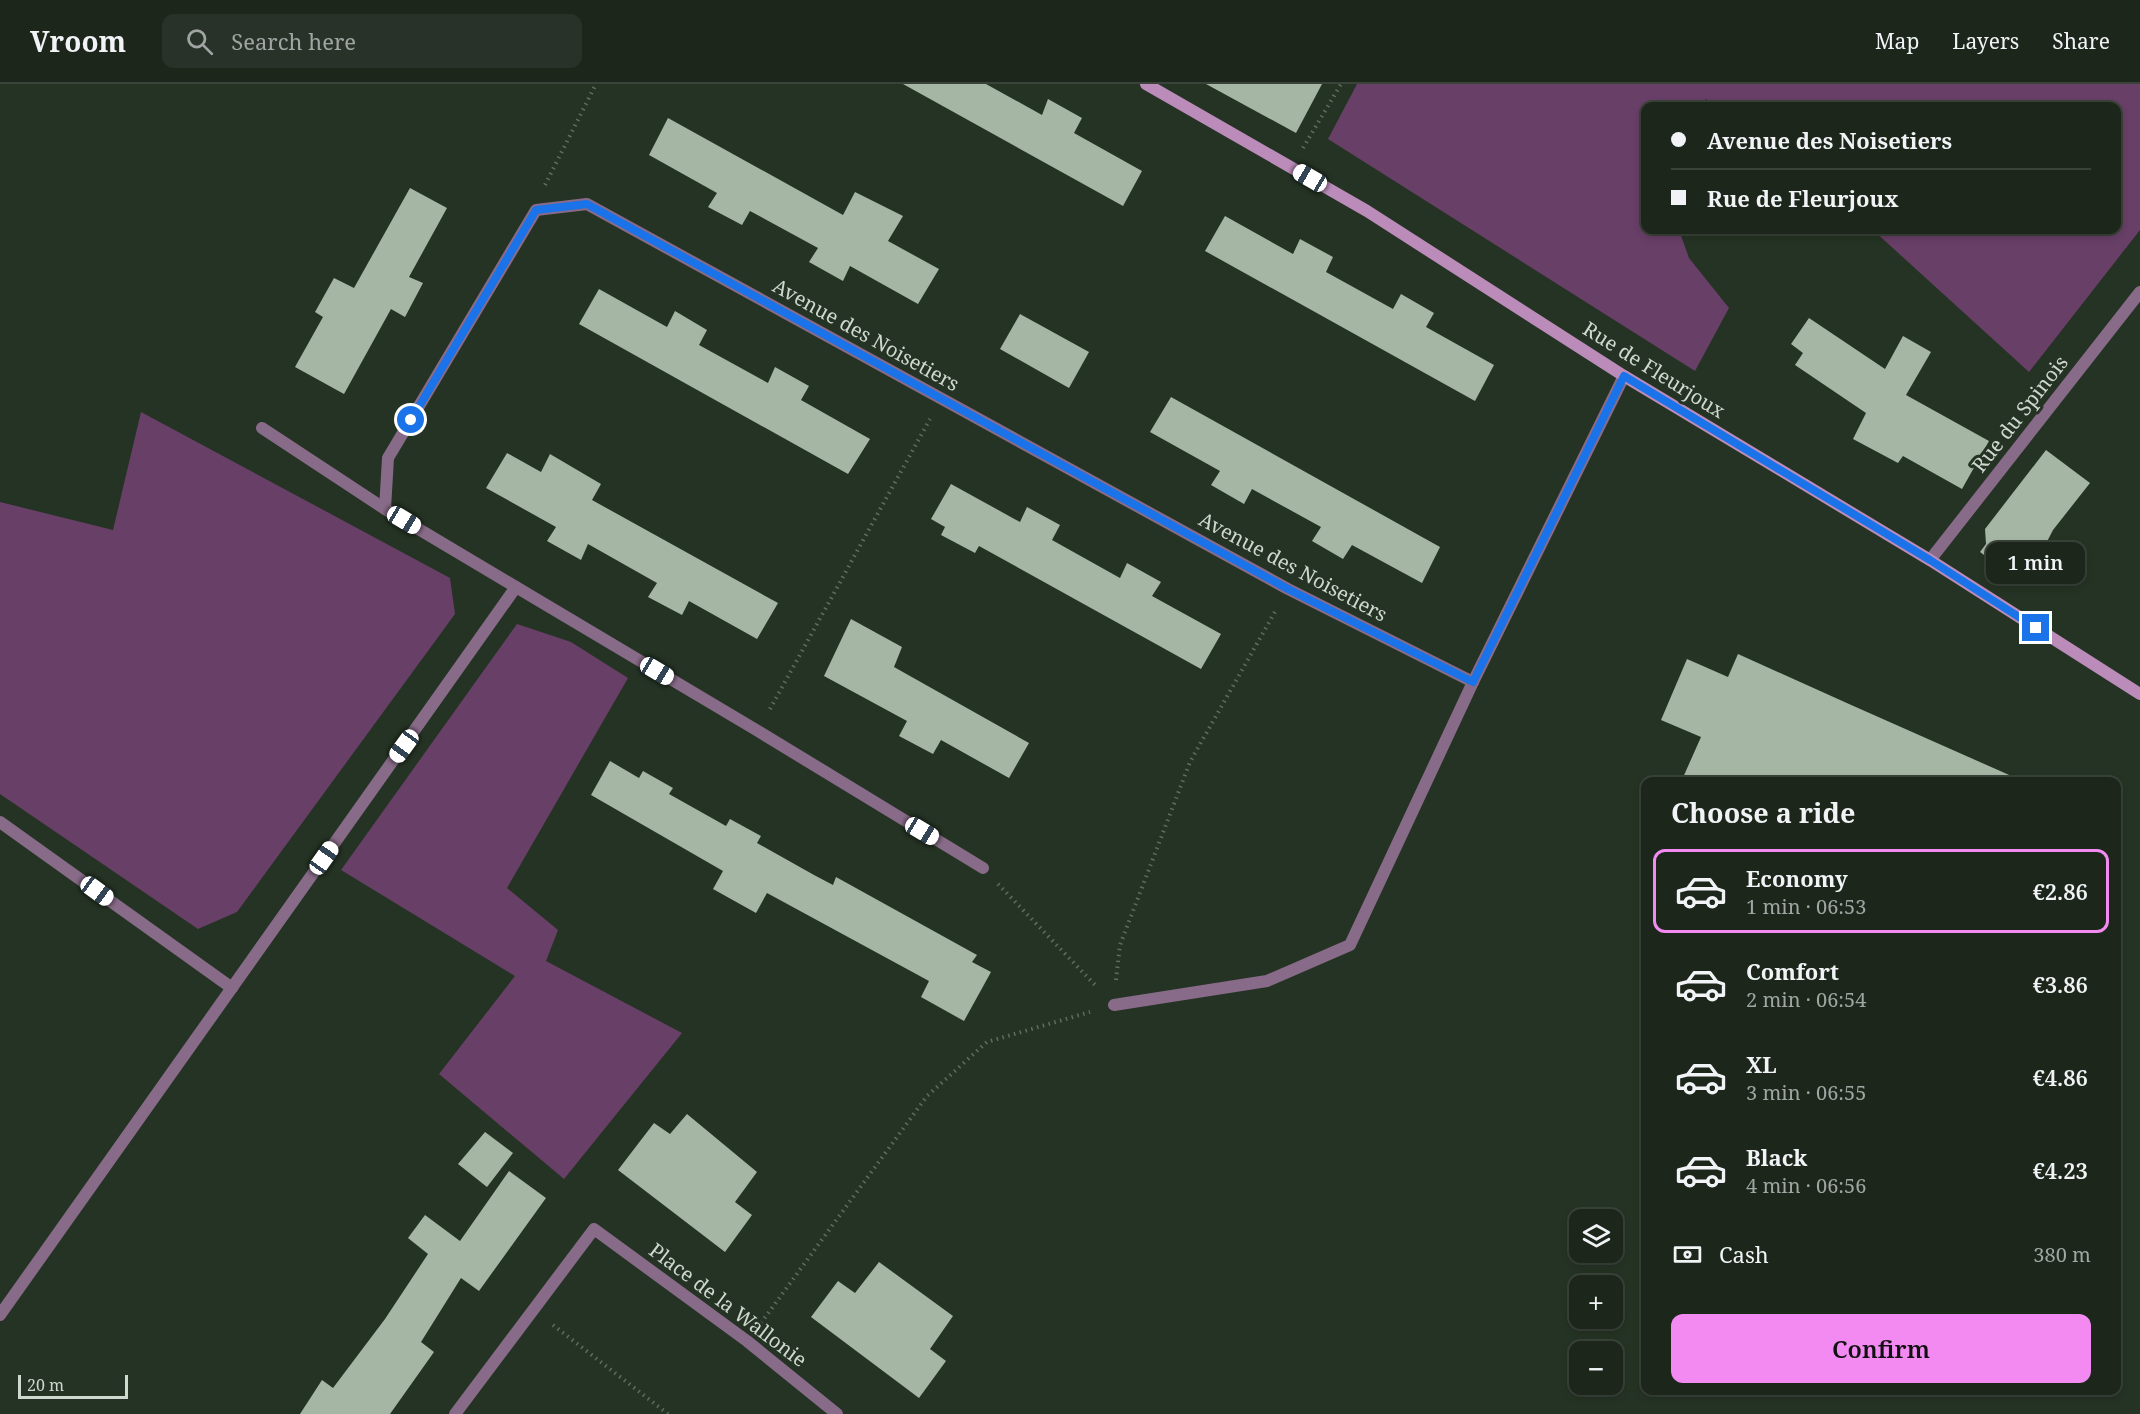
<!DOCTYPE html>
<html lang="en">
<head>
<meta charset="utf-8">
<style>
  :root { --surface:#1c261b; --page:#293228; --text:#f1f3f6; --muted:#a0a5a3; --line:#3a433a; --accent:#f28af2 }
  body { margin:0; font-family:"Noto Serif",serif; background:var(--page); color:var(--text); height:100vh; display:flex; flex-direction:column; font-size:22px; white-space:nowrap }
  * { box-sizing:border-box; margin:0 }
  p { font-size:20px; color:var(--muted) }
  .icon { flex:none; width:33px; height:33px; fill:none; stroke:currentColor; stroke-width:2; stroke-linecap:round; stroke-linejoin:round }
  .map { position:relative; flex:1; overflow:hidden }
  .drawer { position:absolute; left:1641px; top:693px; width:480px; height:618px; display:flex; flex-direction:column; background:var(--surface); border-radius:12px; box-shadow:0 3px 9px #0003,0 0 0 2px var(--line) }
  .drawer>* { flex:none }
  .guide { position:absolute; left:1641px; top:18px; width:480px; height:132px; border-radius:12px; box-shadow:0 3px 9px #0003,0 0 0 2px var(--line); display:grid; align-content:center; height:132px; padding:0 30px; background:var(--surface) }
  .tools { position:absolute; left:1569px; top:1125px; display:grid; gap:12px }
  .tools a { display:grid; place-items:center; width:54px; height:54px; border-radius:12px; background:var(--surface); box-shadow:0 3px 9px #0003,0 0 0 2px var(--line); font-size:30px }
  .scale { position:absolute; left:18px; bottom:15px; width:110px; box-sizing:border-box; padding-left:6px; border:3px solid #cfd8ce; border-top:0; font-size:16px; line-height:21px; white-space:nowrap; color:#cfd8ce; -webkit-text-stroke:4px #253324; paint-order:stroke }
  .end { position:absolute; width:27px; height:27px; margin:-14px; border:8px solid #1a73e8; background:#fff; box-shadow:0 0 0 3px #fff }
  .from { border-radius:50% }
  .bubble { position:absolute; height:42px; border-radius:12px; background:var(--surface); box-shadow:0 3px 9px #0003,0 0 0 2px var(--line); font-size:20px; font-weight:600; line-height:42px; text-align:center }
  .car { position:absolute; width:18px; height:36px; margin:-18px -9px; border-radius:8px; box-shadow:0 0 4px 2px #0007; background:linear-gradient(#fff 24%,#345 0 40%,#fff 0 76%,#345 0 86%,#fff 0) }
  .guide b { display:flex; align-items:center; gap:21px; height:57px; font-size:22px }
  .guide b+b { border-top:2px solid var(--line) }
  .guide i { width:15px; height:15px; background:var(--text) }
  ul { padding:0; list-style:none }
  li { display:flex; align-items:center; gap:18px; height:84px; margin:0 12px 9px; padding:0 18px; border:3px solid transparent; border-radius:12px }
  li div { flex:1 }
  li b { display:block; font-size:22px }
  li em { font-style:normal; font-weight:600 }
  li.on { border-color:var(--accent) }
  li>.icon { width:54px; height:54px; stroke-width:1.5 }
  h2 { padding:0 30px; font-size:27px; line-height:72px }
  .pay { display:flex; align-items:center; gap:15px; height:66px; padding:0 30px; font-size:22px }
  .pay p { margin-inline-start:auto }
  .cta { display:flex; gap:12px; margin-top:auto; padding:12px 30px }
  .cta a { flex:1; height:69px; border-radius:12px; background:var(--accent); color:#111; font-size:24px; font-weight:600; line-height:69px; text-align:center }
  header { display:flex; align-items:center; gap:36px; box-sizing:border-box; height:84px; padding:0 30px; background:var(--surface); border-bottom:2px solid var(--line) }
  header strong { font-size:28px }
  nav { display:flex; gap:33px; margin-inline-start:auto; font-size:21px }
  .search { width:420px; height:54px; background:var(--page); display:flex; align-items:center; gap:15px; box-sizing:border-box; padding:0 21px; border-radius:12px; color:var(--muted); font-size:22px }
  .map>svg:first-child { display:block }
  .green { fill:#683f67 }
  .building { fill:#a5b6a4 }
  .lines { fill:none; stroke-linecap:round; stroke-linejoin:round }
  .path { stroke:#606c5f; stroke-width:4; stroke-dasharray:1.5 4.5; stroke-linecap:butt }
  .street { stroke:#886b88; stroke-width:12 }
  .secondary { stroke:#bb8cba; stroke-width:12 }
  .route { stroke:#1a73e8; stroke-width:8 }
  .labels { text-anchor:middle; stroke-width:6; stroke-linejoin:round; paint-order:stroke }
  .street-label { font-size:20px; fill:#cfd8ce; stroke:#253324 }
</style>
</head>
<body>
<header>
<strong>Vroom</strong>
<div class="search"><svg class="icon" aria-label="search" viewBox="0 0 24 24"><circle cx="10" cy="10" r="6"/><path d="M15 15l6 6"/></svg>Search here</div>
<nav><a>Map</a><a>Layers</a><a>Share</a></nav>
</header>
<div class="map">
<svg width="2140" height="1330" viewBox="0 0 2140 1330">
  <rect width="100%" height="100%" fill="#253324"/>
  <g class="green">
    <path d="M1357,0H2140V146L2029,288L1873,146H2116V22H1716L1706,15L1698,22H1646V146H1679L1689,174L1729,224L1695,287L1328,55Z"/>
    <path d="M141,328L450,494L455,530L237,828L198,845L0,710V418L113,446Z"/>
    <path d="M517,540L571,558L628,594L507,804L558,846L546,877L682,949L564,1095L439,990L515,892L341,786Z"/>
  </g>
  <g class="building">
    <path d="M903,0H986L1042,31L1048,15L1082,34L1074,49L1142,87L1123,122Z"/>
    <path d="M1206,0H1322L1296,49Z"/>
    <path d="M668,34L843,131L855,108L903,132L888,157L939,185L918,220L850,182L843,197L809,178L818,164L750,127L742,141L708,123L717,109L649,71Z"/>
    <path d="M410,104L447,124L409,193L423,199L405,233L391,225L344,310L295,283L323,233L315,228L334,194L354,204Z"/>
    <path d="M1225,132L1293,170L1300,155L1333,173L1326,188L1393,225L1401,210L1434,229L1426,243L1494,281L1475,317L1205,167Z"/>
    <path d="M599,205L667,243L675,227L707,246L699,261L768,299L775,283L809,302L801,316L870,355L848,390L579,240Z"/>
    <path d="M1020,230L1089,268L1069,304L1000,265Z"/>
    <path d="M1809,234L1885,285L1903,252L1931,268L1906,311L1989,357L1962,405L1903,372L1898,379L1853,355L1866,329L1795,281L1803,269L1791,260Z"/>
    <path d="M1171,313L1440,463L1422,499L1352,461L1343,475L1312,457L1321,443L1252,405L1244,420L1211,401L1220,387L1150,348Z"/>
    <path d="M2046,366L2090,399L2053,446L2031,489L2012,475L2005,486L1980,468L1986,460L1985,445Z"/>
    <path d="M507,369L541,388L550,370L601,400L592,416L778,519L757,555L689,517L682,531L648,513L657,499L588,460L581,476L547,457L556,443L486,404Z"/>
    <path d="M951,400L1020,438L1027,423L1060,441L1052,456L1120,494L1127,479L1161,498L1152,512L1221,550L1201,585L979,462L975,469L941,451L945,443L931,435Z"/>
    <path d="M851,535L902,563L894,583L1029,659L1009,694L941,656L933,670L899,652L907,637L824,592Z"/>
    <path d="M1738,570L1849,620L2025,698H1681L1701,653L1661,636L1687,575L1728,593Z"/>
    <path d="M610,677L639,694L643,687L673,704L669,710L726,742L730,735L761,752L757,759L814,791L833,801L836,793L977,871L972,878L991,888L964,937L921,913L929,897L767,809L756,829L713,805L723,787L591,711Z"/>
    <path d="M687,1030L757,1088L735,1118L752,1131L725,1168L618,1086L654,1039L670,1050Z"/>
    <path d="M485,1048L513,1069L487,1103L458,1080Z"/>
    <path d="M509,1087L546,1114L479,1207L461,1194L421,1258L434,1268L390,1330H300L322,1296L333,1304L385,1235L428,1170L408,1154L425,1131L460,1157Z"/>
    <path d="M879,1178L953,1232L930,1265L946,1277L919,1314L811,1233L838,1197L855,1209Z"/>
  </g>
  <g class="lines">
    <g class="path">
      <path d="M1303,64L1341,0"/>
      <path d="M545,101L596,0"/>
      <path d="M770,625L930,335"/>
      <path d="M998,800L1097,903"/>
      <path d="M1116,896L1120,861L1190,678L1276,526"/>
      <path d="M761,1239L927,1012L987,958L1090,928"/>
      <path d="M553,1241L668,1330"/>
    </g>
    <g class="street">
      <path d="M262,344L385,425"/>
      <path d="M1930,476L2140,208"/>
      <path d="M0,738L232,904"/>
      <path d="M983,784L758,647L385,425L388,374L536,126L587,120L1288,505L1473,598"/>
      <path d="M1114,921L1267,897L1350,861L1473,598L1624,292"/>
      <path d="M0,1231L516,503"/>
      <path d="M455,1330L594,1145L747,1257L837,1330"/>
    </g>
    <path class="secondary" d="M1146,0L1367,127L1624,292L1930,476L2140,610"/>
  </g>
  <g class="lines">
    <path class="route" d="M411,336L536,126L587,120L1288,505L1473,598L1624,292L1930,476L2036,544"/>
  </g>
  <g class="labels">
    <g class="street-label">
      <text transform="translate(866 251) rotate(29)" y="7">Avenue des Noisetiers</text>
      <text transform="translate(1654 286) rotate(32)" y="7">Rue de Fleurjoux</text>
      <text transform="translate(2020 330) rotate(-52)" y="7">Rue du Spinois</text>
      <text transform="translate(1293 483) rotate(28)" y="7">Avenue des Noisetiers</text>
      <text transform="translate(728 1221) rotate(37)" y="7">Place de la Wallonie</text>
    </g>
  </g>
</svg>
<div class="tools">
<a><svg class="icon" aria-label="layers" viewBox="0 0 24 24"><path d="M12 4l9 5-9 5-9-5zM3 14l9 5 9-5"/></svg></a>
<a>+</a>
<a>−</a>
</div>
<div class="scale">20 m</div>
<i class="end from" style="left:411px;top:336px"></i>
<i class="end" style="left:2036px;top:544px"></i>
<div class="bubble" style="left:1986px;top:458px;width:99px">1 min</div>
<i class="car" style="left:1310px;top:94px;rotate:300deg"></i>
<i class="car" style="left:404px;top:436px;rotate:121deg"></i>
<i class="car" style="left:657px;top:587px;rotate:121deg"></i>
<i class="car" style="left:404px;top:662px;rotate:216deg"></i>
<i class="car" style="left:922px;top:747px;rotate:121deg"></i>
<i class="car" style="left:324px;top:774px;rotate:35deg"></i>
<i class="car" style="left:97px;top:807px;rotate:126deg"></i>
<div class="guide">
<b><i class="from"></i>Avenue des Noisetiers</b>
<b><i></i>Rue de Fleurjoux</b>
</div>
<section class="drawer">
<h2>Choose a ride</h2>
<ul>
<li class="on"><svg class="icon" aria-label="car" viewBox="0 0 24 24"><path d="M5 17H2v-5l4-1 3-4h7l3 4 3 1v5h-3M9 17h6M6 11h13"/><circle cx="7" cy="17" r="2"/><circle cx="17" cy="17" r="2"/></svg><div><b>Economy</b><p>1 min · 06:53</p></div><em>€2.86</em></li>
<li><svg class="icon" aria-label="car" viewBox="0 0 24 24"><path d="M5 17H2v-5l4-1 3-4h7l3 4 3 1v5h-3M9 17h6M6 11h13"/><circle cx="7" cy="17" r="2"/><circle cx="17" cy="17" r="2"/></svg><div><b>Comfort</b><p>2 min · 06:54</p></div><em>€3.86</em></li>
<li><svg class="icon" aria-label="car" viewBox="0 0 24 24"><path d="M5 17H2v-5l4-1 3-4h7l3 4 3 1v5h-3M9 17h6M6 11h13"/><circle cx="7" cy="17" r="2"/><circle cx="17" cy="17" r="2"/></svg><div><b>XL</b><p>3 min · 06:55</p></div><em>€4.86</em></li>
<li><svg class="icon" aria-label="car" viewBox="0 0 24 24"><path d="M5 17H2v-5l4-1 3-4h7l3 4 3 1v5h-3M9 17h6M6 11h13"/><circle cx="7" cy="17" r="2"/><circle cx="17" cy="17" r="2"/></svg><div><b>Black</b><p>4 min · 06:56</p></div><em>€4.23</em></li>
</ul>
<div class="pay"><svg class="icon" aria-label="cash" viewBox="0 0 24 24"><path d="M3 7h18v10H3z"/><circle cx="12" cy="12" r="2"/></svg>Cash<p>380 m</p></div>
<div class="cta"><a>Confirm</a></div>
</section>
</div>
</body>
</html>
